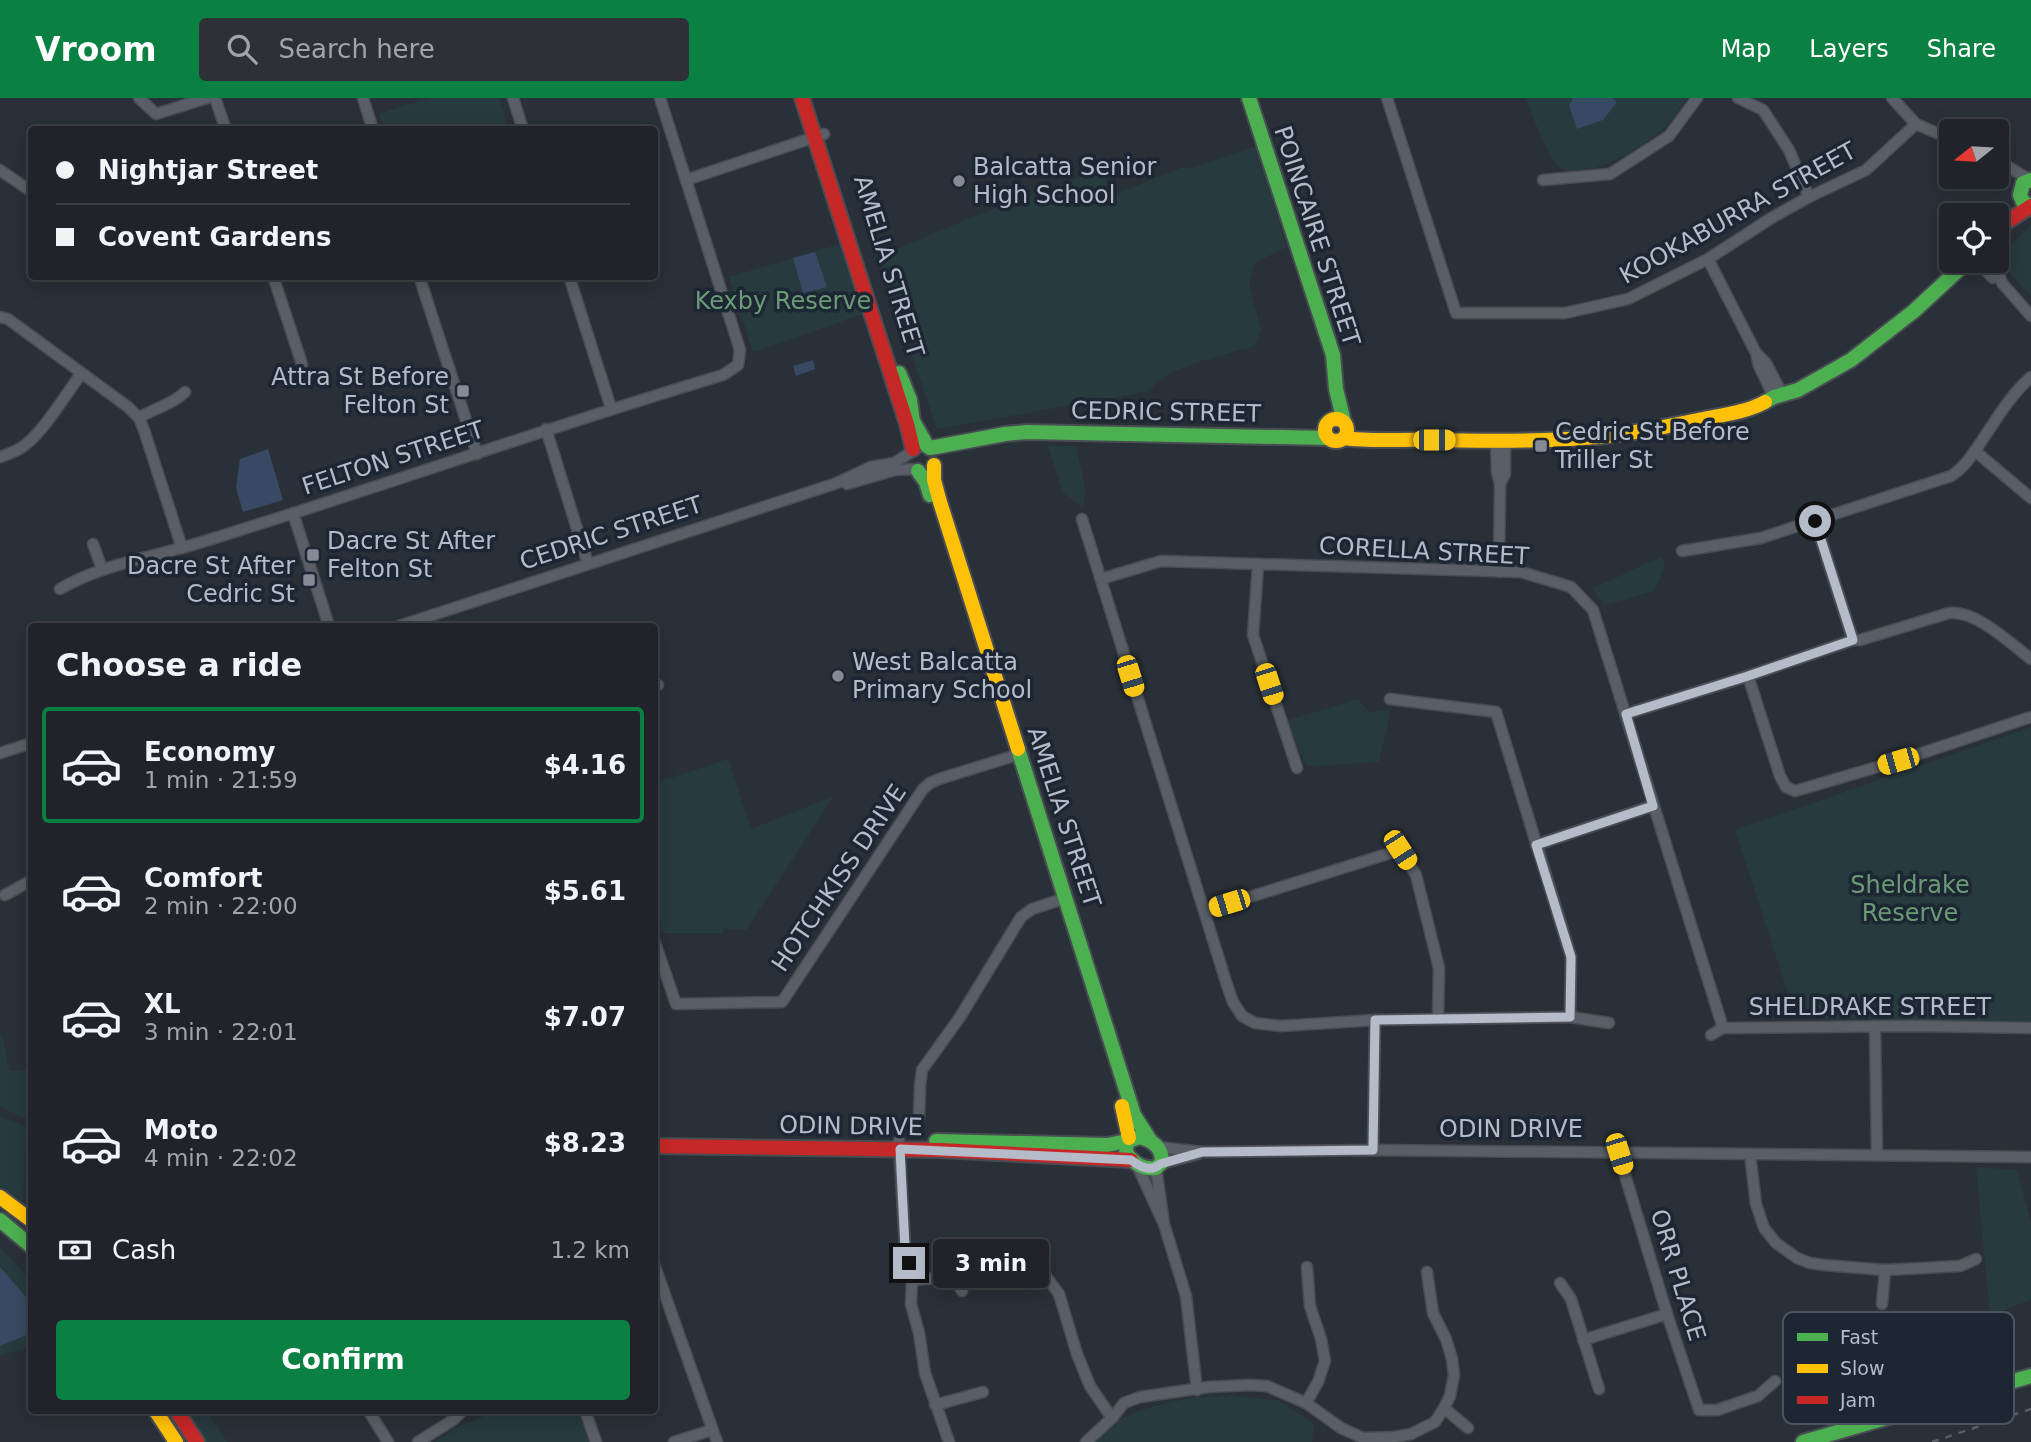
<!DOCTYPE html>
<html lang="en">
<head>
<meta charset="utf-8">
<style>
  :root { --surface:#20242a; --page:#2d3036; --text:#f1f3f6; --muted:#a2a4a8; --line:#3d4147; --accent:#0b8043 }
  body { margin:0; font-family:"DejaVu Sans",sans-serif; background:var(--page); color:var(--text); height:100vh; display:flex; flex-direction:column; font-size:26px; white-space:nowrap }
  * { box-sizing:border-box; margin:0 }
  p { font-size:23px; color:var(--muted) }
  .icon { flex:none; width:38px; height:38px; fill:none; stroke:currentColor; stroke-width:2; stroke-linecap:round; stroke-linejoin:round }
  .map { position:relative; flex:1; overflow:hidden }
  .sheet { position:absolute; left:28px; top:525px; width:630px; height:791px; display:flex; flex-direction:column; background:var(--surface); border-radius:7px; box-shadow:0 4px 18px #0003,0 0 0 2px var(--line) }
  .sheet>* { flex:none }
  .hud { position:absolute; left:28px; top:28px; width:630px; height:154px; border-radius:7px; box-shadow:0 4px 18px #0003,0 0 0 2px var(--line); display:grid; align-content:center; height:154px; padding:0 28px; background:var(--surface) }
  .needle { width:46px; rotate:252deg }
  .fabs { position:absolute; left:1939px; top:21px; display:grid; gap:14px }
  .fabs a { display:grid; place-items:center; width:70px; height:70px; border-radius:7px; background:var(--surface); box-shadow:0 4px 18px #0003,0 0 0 2px var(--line); font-size:35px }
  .end { position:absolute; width:32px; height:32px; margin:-16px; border:9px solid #b4bcc9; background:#111; box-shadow:0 0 0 4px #111 }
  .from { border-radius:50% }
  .bubble { position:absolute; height:49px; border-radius:7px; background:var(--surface); box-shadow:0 4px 18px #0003,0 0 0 2px var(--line); font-size:23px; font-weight:600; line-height:49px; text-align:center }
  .car { position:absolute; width:21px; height:42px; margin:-21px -10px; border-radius:9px; box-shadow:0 0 5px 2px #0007; background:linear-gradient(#f5c518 24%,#345 0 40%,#f5c518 0 76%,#345 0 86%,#f5c518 0) }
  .hud b { display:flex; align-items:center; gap:24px; height:66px; font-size:26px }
  .hud b+b { border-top:2px solid var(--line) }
  .hud i { width:18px; height:18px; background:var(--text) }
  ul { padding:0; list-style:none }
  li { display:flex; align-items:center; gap:21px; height:116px; margin:0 14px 10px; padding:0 14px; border:4px solid transparent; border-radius:7px }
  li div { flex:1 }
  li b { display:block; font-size:26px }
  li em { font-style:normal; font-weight:600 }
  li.selected { border-color:var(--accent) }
  li>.icon { width:63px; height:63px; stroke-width:1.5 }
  h2 { padding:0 28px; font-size:32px; line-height:84px }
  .pay { display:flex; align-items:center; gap:18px; height:77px; padding:0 28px; font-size:26px }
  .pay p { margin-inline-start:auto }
  .action { display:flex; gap:14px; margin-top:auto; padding:14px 28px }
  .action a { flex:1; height:80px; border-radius:7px; background:var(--accent); color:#fff; font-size:28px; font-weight:600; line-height:80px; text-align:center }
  header { display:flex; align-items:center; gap:42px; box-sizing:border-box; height:98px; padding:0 35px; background:var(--accent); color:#fff }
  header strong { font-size:33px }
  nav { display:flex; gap:38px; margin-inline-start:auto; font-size:24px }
  .search { width:490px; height:63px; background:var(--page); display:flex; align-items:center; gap:18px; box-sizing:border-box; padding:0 24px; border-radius:7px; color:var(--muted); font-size:26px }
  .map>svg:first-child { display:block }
  .green { fill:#273a3e }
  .water { fill:#384963 }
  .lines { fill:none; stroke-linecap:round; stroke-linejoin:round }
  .street-casing { stroke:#484c53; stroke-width:13 }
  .fast-casing { stroke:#484c53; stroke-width:18 }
  .slow-casing { stroke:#484c53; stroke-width:18 }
  .jam-casing { stroke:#484c53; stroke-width:18 }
  .street { stroke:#5a5e66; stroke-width:10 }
  .fast { stroke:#4caf50; stroke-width:14 }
  .slow { stroke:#ffc107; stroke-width:14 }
  .jam { stroke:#c62828; stroke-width:14 }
  .rail { stroke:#595d64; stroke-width:2.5; stroke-dasharray:7 7; stroke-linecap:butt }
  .route { stroke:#b4bcc9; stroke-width:9 }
  .poi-dot { fill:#848b96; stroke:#1d2633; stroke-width:2.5 }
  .labels { text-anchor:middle; stroke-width:7; stroke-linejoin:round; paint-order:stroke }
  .poi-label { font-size:24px; fill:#b4bcc9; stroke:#1d2633; text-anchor:start }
  .street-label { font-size:24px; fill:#b4bcc9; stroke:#1d2633 }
  .park-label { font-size:24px; fill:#6b9a76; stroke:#1d2633 }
  .key { fill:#1d2633; stroke:#4a5360; stroke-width:2 }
  .key-label { font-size:19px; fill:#b4bcc9 }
</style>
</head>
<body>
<header>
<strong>Vroom</strong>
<div class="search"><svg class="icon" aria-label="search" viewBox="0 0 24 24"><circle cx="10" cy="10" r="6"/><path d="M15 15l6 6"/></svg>Search here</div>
<nav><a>Map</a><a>Layers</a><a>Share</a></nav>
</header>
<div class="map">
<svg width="2031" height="1344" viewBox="0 0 2031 1344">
  <rect width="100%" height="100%" fill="#2a3038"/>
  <g class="green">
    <path d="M429,0H499L509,31H384L379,16Z"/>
    <path d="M1526,0H1687C1679,11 1671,25 1660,34C1642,48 1579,89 1558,68C1550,61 1529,12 1526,0Z"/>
    <path d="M1257,48L1286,149L1255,165L1249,187L1261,231L1255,248C1233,255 1158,270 1151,293L937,331L878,159L970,120L1103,70L1111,98L1183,69L1190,70Z"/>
    <path d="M2031,127V198L1997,161Z"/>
    <path d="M843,145L866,215L753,254L729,179Z"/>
    <path d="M1048,348H1076L1086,394L1083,409L1063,395Z"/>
    <path d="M1662,459L1665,469L1654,493L1605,507L1592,491L1649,464Z"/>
    <path d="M1358,601L1369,614L1391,612L1379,664L1316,668L1306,667L1286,623Z"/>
    <path d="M2031,629V925L1796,920L1735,732Z"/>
    <path d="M728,661L751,731L834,698L746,832L723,830L724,835H663L655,805V685Z"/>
    <path d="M0,935L4,944L9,972H31V1023L0,1009Z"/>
    <path d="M0,1018L26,1029L23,1104L0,1088Z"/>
    <path d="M1976,1069L2017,1072L2031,1125V1202L1990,1217Z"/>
    <path d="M0,1150L32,1183L31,1248L0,1258Z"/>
    <path d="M1231,1298L1278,1302L1314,1326L1312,1344H1092L1118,1322L1141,1312L1193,1299Z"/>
    <path d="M500,1312L580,1313L589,1344H434L460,1328Z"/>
    <path d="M183,1313H207L227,1344H204Z"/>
  </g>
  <g class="water">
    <path d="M1573,0H1612L1617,4L1603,22L1577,31L1569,8Z"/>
    <path d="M815,154L827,189L803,195L793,160Z"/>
    <path d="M813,262L815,271L796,278L793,268Z"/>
    <path d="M268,351L283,402L243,414L236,390L240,361Z"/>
    <path d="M0,1169L32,1206L31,1235L0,1248Z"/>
  </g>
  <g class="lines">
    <g class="street-casing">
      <g id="street">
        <path d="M139,0L156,16L207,0"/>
        <path d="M215,0L226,32"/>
        <path d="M363,0L373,32"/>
        <path d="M513,0L523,32"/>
        <path d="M1387,0L1456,215H1565L1628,201L1708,161L1773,119L1809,99L1866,72L1916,26"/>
        <path d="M1738,0L1763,12L1789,52L1809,99"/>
        <path d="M1892,0L1916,26L1951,41"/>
        <path d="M1997,62L2030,82"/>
        <path d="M0,72L32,94"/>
        <path d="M686,82L824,36"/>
        <path d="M1543,82L1610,76L1669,38L1697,0"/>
        <path d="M1708,161L1756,255L1759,268L1774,299"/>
        <path d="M1976,163L1993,180"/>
        <path d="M1985,163L2000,179L2002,185L2031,218"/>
        <path d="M273,178L302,266"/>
        <path d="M419,178L477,356"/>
        <path d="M569,178L611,310"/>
        <path d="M0,219L8,221L128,309L139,320L144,332L182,450"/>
        <path d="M1757,256L1766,265L1782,296"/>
        <path d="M139,320C154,310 172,307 185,294"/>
        <path d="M546,331L588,466"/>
        <path d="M1496,343L1497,374L1500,386L1499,474"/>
        <path d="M1975,353L2031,400"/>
        <path d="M0,359C9,356 18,353 25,347C44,333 66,296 81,276"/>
        <path d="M847,386L895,372L914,371"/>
        <path d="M1500,386L1505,376V343"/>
        <path d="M293,415L329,528"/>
        <path d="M1082,421L1227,887L1233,904L1242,918L1255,925L1281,928L1375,922L1570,919L1609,925"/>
        <path d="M1815,423L1853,542"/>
        <path d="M93,446L102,471"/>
        <path d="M1682,453L1761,440L1951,378C1964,370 1973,356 1981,344C1996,322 2010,297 2031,279"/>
        <path d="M1258,467L1253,537L1297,670"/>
        <path d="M1101,481L1161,463L1521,474L1571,489L1593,512L1723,930"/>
        <path d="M60,491C97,469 139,462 181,450C211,442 242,431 272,422C423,374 572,322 723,277L738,267L740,252L660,0"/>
        <path d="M399,528L837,385L871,369L894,365L910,355"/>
        <path d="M1748,578L1780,678L1786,689L1795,693L1898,663L2031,619"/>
        <path d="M654,588L658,587"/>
        <path d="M1390,601L1496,614L1571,859L1570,919"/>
        <path d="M1626,616L1748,578L1853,542H1860L1949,515C1976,512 2010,545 2031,561"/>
        <path d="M0,655L32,645"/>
        <path d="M1536,747L1652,708"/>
        <path d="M5,797L32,782"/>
        <path d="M1205,813L1400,752L1416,777L1439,870L1438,921"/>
        <path d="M654,842L676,906L782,904L923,691L930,685L939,681L1020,656"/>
        <path d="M1875,928L1877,1057"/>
        <path d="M1711,937L1723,930L1914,928L2031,930"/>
        <path d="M919,1020L920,988L922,972L960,919L1021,819L1032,811L1066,800"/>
        <path d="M899,1043L905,1149L912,1182L911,1206L919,1235L925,1275L949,1344"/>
        <path d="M1158,1049L1202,1054L1373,1052L2031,1059"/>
        <path d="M1373,1052L1375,922"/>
        <path d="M1618,1054L1667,1216L1699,1312H1717L1758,1298L1775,1283"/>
        <path d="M1750,1056L1756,1106L1764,1130L1776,1145L1797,1160L1810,1165L1824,1167L1885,1172L1960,1168L1976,1161"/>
        <path d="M1160,1066L1198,1056"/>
        <path d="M1137,1067L1162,1122"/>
        <path d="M1156,1070L1164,1126L1186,1198L1197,1292"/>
        <path d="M654,1166L717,1344"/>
        <path d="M1045,1177L1059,1196L1077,1256L1090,1288L1112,1320"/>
        <path d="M912,1182L953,1179L962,1193"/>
        <path d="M1560,1185L1571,1201L1599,1291"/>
        <path d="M1882,1206L1885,1172"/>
        <path d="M1583,1242L1667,1216"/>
        <path d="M1306,1305L1318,1284L1325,1263L1321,1241L1310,1208L1307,1169"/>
        <path d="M935,1307L983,1294"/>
        <path d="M1444,1310L1468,1330"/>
        <path d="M368,1312L388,1344"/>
        <path d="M585,1312L596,1344"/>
        <path d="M418,1344L453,1322L463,1312"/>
        <path d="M674,1344L712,1332"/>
        <path d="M1086,1344L1112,1320L1124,1305L1140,1299L1209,1289L1250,1287L1267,1288L1306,1305L1341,1330L1363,1340L1394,1339L1411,1336L1435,1324L1444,1310L1450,1298L1454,1277L1452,1261L1446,1241L1433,1215L1427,1174"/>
      </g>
    </g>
    <g class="fast-casing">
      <g id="fast">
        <path d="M1249,0L1333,257L1336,291L1344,324"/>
        <path d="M2031,82L2023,85L2020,97L2023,104L2031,108"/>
        <path d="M899,275L910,302L913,323L927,348"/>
        <path d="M1765,304L1774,299L1798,292L1851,262L1914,213L1968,163"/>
        <path d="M930,350L1005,336L1027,334L1328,340"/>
        <path d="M918,373L926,384L930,397"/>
        <path d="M1018,651L1134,1017L1150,1042"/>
        <path d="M1140,1039C1153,1043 1162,1049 1162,1064L1156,1070C1142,1072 1134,1065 1126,1055L1127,1043Z"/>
        <path d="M936,1043L1107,1047L1127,1043"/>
        <path d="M0,1122L32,1149"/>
        <path d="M1803,1344L2031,1278"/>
      </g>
    </g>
    <g class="slow-casing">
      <g id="slow">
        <circle cx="1336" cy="332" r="11"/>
        <path d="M1344,340C1372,344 1401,341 1430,342C1485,343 1541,344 1597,339C1632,336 1668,328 1703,321C1723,317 1747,314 1765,304"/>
        <path d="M934,367V382L940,404L1018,651"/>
        <path d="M1122,1008L1129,1040"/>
        <path d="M0,1099L32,1123"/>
        <path d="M155,1312L176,1344"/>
      </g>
    </g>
    <g class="jam-casing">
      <g id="jam">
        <path d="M802,0L907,326L913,351"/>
        <path d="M1997,134L2005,125L2031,108"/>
        <path d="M654,1048L941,1052L1131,1062"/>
        <path d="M176,1312L197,1344"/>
      </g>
    </g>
    <use href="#street" class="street"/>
    <use href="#fast" class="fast"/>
    <use href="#slow" class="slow"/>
    <use href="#jam" class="jam"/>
    <path class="rail" d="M1932,1344L2031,1311"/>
  </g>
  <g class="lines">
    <path class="route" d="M909,1165L905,1149L900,1051L1131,1062C1140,1069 1151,1075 1160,1066L1202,1054L1373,1052L1375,922L1570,919L1571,859L1536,747L1653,708L1626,616L1748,578L1853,542L1815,423"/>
  </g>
  <g class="poi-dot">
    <circle cx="959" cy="83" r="7"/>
    <rect x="456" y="286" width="14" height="14" rx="3.5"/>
    <rect x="1534" y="341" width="14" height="14" rx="3.5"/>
    <rect x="306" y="450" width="14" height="14" rx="3.5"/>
    <rect x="302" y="475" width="14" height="14" rx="3.5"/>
    <circle cx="838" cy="578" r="7"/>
  </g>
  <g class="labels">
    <g class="poi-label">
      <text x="973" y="77">Balcatta Senior<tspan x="973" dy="28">High School</tspan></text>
      <text x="449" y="287" text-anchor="end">Attra St Before<tspan x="449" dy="28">Felton St</tspan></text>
      <text x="1555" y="342">Cedric St Before<tspan x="1555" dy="28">Triller St</tspan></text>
      <text x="327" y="451">Dacre St After<tspan x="327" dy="28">Felton St</tspan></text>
      <text x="295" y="476" text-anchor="end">Dacre St After<tspan x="295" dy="28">Cedric St</tspan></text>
      <text x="852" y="572">West Balcatta<tspan x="852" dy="28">Primary School</tspan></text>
    </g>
    <g class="street-label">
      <text transform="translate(1738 115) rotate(-29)" y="8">KOOKABURRA STREET</text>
      <text transform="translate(1317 138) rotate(72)" y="8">POINCAIRE STREET</text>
      <text transform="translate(889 168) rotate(73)" y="8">AMELIA STREET</text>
      <text transform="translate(1166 314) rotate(1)" y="8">CEDRIC STREET</text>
      <text transform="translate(393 360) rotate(-18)" y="8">FELTON STREET</text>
      <text transform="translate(611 435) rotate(-18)" y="8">CEDRIC STREET</text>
      <text transform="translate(1424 453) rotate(3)" y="8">CORELLA STREET</text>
      <text transform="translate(1064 719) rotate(72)" y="8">AMELIA STREET</text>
      <text transform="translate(839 780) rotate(-56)" y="8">HOTCHKISS DRIVE</text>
      <text x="1870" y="917">SHELDRAKE STREET</text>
      <text transform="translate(851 1028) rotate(1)" y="8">ODIN DRIVE</text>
      <text x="1511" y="1039">ODIN DRIVE</text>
      <text transform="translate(1678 1177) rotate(73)" y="8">ORR PLACE</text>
    </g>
    <g class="park-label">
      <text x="783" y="211">Kexby Reserve</text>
      <text x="1910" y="795">Sheldrake<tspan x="1910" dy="28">Reserve</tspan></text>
    </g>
  </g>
  <rect x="1783" y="1214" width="231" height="112" rx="10" class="key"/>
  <rect x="1797" y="1235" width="31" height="8" fill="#4caf50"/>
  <rect x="1797" y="1266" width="31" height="9" fill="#ffc107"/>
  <rect x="1797" y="1298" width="31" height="8" fill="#c62828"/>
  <g class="key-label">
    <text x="1840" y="1246">Fast</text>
    <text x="1840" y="1277">Slow</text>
    <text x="1840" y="1309">Jam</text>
  </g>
</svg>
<div class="fabs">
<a><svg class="needle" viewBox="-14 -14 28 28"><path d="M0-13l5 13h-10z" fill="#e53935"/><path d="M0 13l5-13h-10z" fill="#a2a4a8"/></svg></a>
<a><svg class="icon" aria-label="locate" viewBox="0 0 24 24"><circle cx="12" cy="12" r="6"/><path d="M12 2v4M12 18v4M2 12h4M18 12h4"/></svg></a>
</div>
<i class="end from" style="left:1815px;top:423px"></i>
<i class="end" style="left:909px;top:1165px"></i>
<div class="bubble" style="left:933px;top:1141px;width:116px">3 min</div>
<i class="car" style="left:1434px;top:342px;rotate:90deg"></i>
<i class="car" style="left:1130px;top:578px;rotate:163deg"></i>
<i class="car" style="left:1269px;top:586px;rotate:162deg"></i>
<i class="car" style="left:1898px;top:663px;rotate:254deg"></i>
<i class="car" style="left:1400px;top:752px;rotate:147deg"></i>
<i class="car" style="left:1229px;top:805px;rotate:253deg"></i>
<i class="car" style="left:1619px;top:1056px;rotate:163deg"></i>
<div class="hud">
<b><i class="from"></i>Nightjar Street</b>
<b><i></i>Covent Gardens</b>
</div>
<section class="sheet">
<h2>Choose a ride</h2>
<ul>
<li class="selected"><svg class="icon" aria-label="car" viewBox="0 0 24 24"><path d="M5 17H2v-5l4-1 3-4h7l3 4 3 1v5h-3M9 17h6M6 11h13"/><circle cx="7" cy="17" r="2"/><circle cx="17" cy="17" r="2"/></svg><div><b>Economy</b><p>1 min · 21:59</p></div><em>$4.16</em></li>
<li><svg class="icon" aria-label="car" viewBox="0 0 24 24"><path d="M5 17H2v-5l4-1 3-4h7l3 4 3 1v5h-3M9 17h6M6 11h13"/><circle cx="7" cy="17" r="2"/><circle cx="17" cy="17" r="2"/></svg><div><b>Comfort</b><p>2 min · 22:00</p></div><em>$5.61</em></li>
<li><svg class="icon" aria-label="car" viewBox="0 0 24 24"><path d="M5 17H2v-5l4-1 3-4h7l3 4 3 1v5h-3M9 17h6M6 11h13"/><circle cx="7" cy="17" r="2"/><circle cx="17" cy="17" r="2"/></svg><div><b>XL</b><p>3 min · 22:01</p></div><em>$7.07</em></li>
<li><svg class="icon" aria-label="car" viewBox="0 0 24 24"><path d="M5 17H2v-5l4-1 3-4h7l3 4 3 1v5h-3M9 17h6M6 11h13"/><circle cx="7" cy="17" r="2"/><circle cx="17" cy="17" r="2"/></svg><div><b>Moto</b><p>4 min · 22:02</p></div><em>$8.23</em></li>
</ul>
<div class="pay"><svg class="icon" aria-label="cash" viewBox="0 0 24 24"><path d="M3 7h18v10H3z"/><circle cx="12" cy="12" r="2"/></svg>Cash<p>1.2 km</p></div>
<div class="action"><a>Confirm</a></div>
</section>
</div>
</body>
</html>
